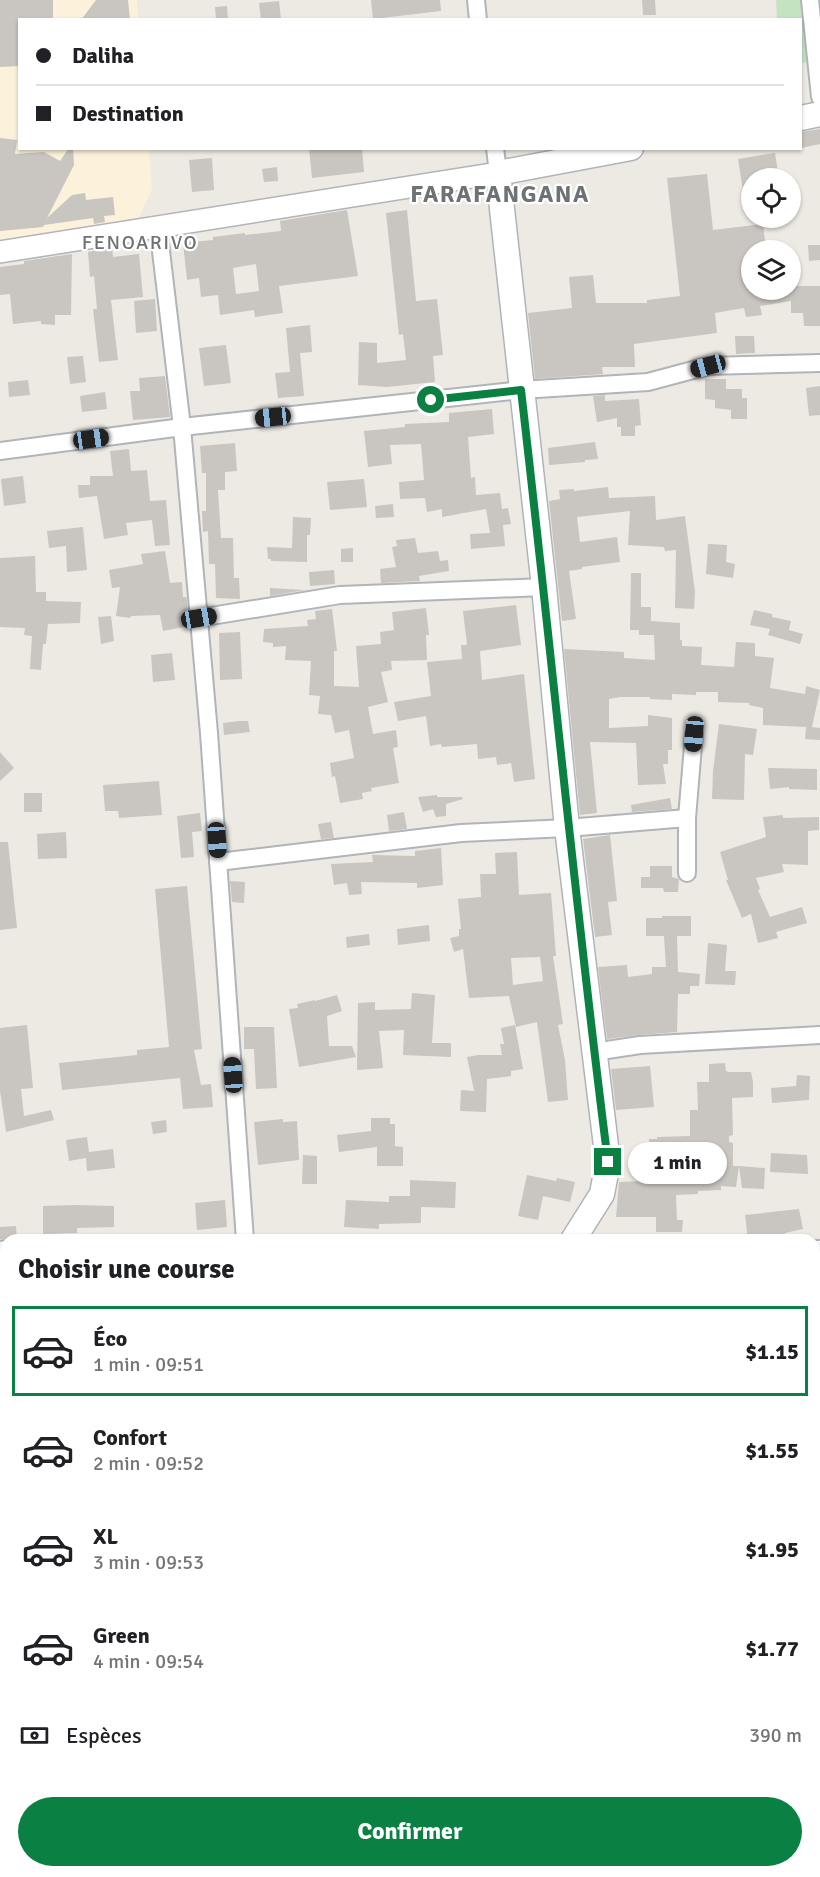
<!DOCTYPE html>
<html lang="fr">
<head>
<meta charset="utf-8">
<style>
  :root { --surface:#fff; --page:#f2f2f2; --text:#202124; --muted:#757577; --line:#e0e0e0; --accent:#0b8043 }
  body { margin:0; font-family:Signika,sans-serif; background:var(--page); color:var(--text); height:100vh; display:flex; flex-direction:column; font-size:22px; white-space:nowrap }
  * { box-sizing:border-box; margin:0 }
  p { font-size:20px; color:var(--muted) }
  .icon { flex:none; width:33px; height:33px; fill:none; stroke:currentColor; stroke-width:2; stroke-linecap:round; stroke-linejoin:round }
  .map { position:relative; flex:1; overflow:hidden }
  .drawer { position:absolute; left:0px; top:1234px; width:820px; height:644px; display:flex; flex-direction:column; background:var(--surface); border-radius:18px 18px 0 0; box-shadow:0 2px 4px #0004 }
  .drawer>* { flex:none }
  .banner { position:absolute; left:18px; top:18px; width:784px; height:132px; border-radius:0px; box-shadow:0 2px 4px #0004; display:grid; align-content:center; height:132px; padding:0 18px; background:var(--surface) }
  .fabs { position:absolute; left:741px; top:168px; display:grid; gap:12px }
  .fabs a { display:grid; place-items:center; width:60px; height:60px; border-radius:50%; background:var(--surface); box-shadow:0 2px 4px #0004; font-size:30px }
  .end { position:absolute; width:27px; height:27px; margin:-14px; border:8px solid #0b8043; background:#fff; box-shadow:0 0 0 3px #fff }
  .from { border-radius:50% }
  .bubble { position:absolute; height:42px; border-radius:21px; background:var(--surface); box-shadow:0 2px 4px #0004; font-size:20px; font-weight:800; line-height:42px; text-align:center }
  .car { position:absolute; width:18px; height:36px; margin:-18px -9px; border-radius:8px; box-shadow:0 0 4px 2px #0007; background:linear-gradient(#222 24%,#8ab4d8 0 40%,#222 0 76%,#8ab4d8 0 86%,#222 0) }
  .banner b { display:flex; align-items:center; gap:21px; height:57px; font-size:22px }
  .banner b+b { border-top:2px solid var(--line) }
  .banner i { width:15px; height:15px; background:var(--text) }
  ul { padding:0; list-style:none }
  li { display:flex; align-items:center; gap:18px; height:90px; margin:0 12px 9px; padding:0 6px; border:3px solid transparent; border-radius:0px }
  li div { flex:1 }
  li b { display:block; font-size:22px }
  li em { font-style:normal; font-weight:800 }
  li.current { border-color:var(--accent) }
  li>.icon { width:54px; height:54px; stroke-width:1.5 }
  h2 { padding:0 18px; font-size:27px; line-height:72px }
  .pay { display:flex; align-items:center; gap:15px; height:66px; padding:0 18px; font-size:22px }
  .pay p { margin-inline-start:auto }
  .button { display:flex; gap:12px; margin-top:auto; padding:12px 18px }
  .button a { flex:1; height:69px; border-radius:36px; background:var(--accent); color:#fff; font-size:24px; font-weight:800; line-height:69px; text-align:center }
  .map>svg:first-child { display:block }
  .commercial { fill:#fcf1da }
  .green { fill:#c4e3c1 }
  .building { fill:#c9c5c0; fill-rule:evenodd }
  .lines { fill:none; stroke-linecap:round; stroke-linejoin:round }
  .minor-casing { stroke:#b1b4b8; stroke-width:20 }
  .tertiary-casing { stroke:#b1b4b8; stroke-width:24 }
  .secondary-casing { stroke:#b0b4b8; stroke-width:27 }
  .minor { stroke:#fff; stroke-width:16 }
  .tertiary { stroke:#fff; stroke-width:21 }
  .secondary { stroke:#fff; stroke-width:24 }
  .route { stroke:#0b8043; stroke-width:8 }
  .labels { text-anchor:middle; stroke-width:4.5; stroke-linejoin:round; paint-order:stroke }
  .neighbourhood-label { font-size:20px; letter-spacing:1.5px; fill:#6d7275; stroke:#fff }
  .district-label { font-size:24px; font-weight:bold; letter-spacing:1.5px; fill:#6d7275; stroke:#fff }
</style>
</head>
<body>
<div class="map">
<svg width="820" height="1877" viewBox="0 0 820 1877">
  <rect width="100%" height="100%" fill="#edeae4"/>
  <path class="commercial" d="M0,0H137L138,19L20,20V148L149,149L152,190L138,220L0,241Z"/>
  <g class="green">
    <path d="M776,0H820V66L801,62V20L777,19Z"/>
    <path d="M0,1309L6,1312V1434L0,1432Z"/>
  </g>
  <g class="building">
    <path d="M0,0H53V20H20V66L0,67Z"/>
    <path d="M96,0H128L130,20H81Z"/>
    <path d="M371,0H440L441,11L373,19Z"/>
    <path d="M642,0H655L656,15H643Z"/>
    <path d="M279,1L281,20H261L259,3Z"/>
    <path d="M227,6L228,20H216L215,7Z"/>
    <path d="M820,129V144L801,148V132Z"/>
    <path d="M0,138L17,140L15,154L44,152L60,161L69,148H73L74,165L47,218L72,195L85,193L86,200L113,197L115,215L104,216L105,222L94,224L93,218L44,225L43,227L0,231Z"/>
    <path d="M309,148H362L364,172L312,178Z"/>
    <path d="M775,153L779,178H752V202L745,203L738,159Z"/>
    <path d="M212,158L214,190L192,192L189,160Z"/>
    <path d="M277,167L278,181L264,182L262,169Z"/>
    <path d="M707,174L713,230L763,224L766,250H752V290H791V286H820V326H804L803,313H791V301L760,306L762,315L746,317L744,308L715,313L717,333L634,344L635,367H602L603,374L535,379L528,313L572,308L569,277L593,275L596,303H647V300L680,296L667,178Z"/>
    <path d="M347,210L358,276L279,286L283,313L255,317L254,310L220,315L218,295L201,297L199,278L187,280L183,243L213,240V237L245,233V235L281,231L280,221ZM256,264L259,291L236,294L233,268Z"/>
    <path d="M407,210L416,301L437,299L443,355L433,356L435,382L387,387L358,385L359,342L377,343V363L406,360L403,334L399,335L386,213Z"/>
    <path d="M808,245H820V260L809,261Z"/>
    <path d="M112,247L113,257L139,254L143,297L111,300L118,360L99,362L93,309H97L94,276L90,277L88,252Z"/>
    <path d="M72,254L71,315H55V325L41,324V321L13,324L10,294L0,295V267L24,264V261Z"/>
    <path d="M155,299L157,331L136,333L134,301Z"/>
    <path d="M310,325L312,352L300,353L304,396L278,398L275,373L290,372L286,328Z"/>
    <path d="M735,336H754L755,353L736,354Z"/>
    <path d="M226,345L231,383L204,386L199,348Z"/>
    <path d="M83,356L86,382L70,384L67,357Z"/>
    <path d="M165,376L170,417L133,420L130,391H140L139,378Z"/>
    <path d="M705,379H726V389H742V398H747V419H731V410L715,408V400L705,399Z"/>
    <path d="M28,380L30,395L9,397L8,382Z"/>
    <path d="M820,386V415L809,416L806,388Z"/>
    <path d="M105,392L107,409L82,412L80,396Z"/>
    <path d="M605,395V401L639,399L641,425L635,426V436H621V427H617V418L597,422L593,396Z"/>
    <path d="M492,409L494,434L468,437L471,478L475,477L476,495L500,493L502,509L508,508L511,524L503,525L505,546L471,549L470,534L490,533L486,509L442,517V509L427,512L425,498L400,499L399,482L424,480L421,444L390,445L392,464L368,467L364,431L405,427V424L449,422V413Z"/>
    <path d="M595,442L598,459L585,460V462L549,465L548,448Z"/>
    <path d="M235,443L237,471L225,472V490H218L221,538H233L234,578H239L240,599L216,598L215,564H209L208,531L203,532L202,511H206V473H202L200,446Z"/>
    <path d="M129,449L131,471L147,470L150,501L166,500L170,545L155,546L152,520L126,523L128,535L104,539L97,496L79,498L78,485H90V476H113L110,451Z"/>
    <path d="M23,476L26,503L4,506L1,479Z"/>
    <path d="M364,479L367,507L330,510L327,482Z"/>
    <path d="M608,487L609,498L655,496L656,520L685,516L695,592L694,609L675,608L676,550L665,551L664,547L628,545L630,511L577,517L580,542L617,537L620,562L582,567V569L569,571L576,619L562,621L549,501L560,499L559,490L574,489V491Z"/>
    <path d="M393,504L394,517L376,518L375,506Z"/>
    <path d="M293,517L311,518L310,535H307V562L271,561V559H268L267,547L292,548Z"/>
    <path d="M83,527L87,570L67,572L66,546L49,548L47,531Z"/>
    <path d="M415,538L418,553L438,551L440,561L448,560L449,571L419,576L420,581L381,583L380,569L396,567L392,547L397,546L396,540Z"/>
    <path d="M708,544L727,545L726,562L735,564L733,578L706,574Z"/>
    <path d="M353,548V562H341V549Z"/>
    <path d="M165,551L170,583L182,582L183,597H186L187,600L189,626L163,631L160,615L131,616L130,618L116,616L120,587L112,588L109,570L143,564L141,554Z"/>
    <path d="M35,556L36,592H46V601L81,602L80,623L48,624L46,644H43L41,670L30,669L32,636L24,635L25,628L0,627V558Z"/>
    <path d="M334,570L335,584L310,586L309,572Z"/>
    <path d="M631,573H641V607H651V621L680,623V640H682V646L702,647L701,665L734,667L736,642L755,643V656L774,658L770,688L805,694L806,686L820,690L812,727L820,728V740L805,739L806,727L763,725V708L749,705V703L718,702V692H696V695L672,694V700L650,699V697H620L609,699V728L648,726V715L672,718V750H668V764H663L666,784L638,785L636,743L590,742L597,813L580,815L564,649L624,652V658L655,660L654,635H639V630H630Z"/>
    <path d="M270,588L305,590L270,596Z"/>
    <path d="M516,605L521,645L480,651L482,680L524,674L535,779L514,782L511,763L497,765L496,757L478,759L477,744L442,747L441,744L430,746L426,716L398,721L394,702L431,696L427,662L462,659L461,645H467L463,611Z"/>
    <path d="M426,608L429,635H426L427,660L391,661L392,670L381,672L388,702L368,707L373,734L396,730L398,747L393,748L399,783L371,788L372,791L362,793L363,799L340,803L335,776L332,777L330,763L354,758L349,730L335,733L331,715L318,714L320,696L309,695L311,661L285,660L286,646L273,647V643L263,642L264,629L308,626L307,620L316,619L315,611L332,609L337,651H334V686L359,687L356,646L381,644L380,632L394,630L392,612Z"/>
    <path d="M754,610L772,614V617L791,621L789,630L803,634L800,644L768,635L770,629L750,625Z"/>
    <path d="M111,616L114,641L101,644L98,617Z"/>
    <path d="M240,632L242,679L220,680L219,633Z"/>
    <path d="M172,653L175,680L153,682L151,655Z"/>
    <path d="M239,721H248L250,732L224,735L223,723Z"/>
    <path d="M719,724L757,729L753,755L745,754L744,800L712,799L713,771Z"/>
    <path d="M0,752L14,768L0,781Z"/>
    <path d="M768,768L817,769V790L789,789V787L770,789Z"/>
    <path d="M159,781L162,815L119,818L118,811H105L103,785Z"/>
    <rect x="24" y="793" width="18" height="19"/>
    <path d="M437,795V797H462L463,799L446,804V816L436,817L433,809L423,812L418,797Z"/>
    <path d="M670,798L672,809L632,812L631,805Z"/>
    <path d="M404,812L407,829L389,831L387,815Z"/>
    <path d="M200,813L202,831L192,832L194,857L181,858L177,816Z"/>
    <path d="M783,815V818L819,817V830L808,831V865L782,864L784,872L756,878L760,889L758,890L770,917L802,907L807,923L776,932L778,938L758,943L751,914L742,918L726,880H728L720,852L766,837L763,817Z"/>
    <path d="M331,822L334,838L321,839L318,824Z"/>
    <path d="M66,832L67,858L38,859L37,834Z"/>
    <path d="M610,835L617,901L608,902L612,935L595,937L583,839Z"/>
    <path d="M0,842H8L17,928L0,930Z"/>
    <path d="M441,848L443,885L417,888V883L361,882L362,894L349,895L347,883L334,885L331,864L373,862L372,855L415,856V851Z"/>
    <path d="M517,852L519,895L551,893L556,956H553L563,1024L558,1025L565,1060L568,1100L548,1102L537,1022L516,1027L509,996L469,998L463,949L454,952L450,938L459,936V929H461L458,899L481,897L480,874H496L495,853ZM540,957L543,981L513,985L511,958Z"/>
    <path d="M650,866H672V877L679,879L678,892H664L663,888H641V877H650Z"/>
    <path d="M230,881L245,882L244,903L232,902Z"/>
    <path d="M187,886L202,1049L194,1050L201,1085L211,1084L213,1107L183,1109L180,1078L62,1090L59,1063L137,1055V1050L169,1047L155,889Z"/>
    <path d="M662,916H691V936H677L678,972L700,974L699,986H690V994H678L677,1032L639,1035L607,1039L598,967L627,965L628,977L652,974V967H666L664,936H646V918H662Z"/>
    <path d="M429,925L430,941L398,945L397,929Z"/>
    <path d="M369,934L370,945L347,948L346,937Z"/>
    <path d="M708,943L727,945L725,971H736L735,985L705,984Z"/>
    <path d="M412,993L435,995L432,1043H451V1057L403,1055L404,1030L379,1031L383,1068L357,1070L358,1003L375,1002V1010L411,1009Z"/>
    <path d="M337,995L342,1011L327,1016L329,1046H352L356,1057L299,1067L289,1009L298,1008L297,1004L315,1000V1001Z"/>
    <path d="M27,1025L33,1088L21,1089L24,1116L51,1110L54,1120L6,1132L0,1091V1028Z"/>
    <path d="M515,1025L523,1069L511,1071V1076L487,1079L486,1112L460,1111L461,1090L474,1091L467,1057L478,1055H502L500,1044H504L501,1028Z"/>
    <path d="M244,1027H274L277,1088L256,1089L254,1049H244Z"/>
    <path d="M725,1063L726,1071L729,1072H751L753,1082V1097L732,1098L733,1135L729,1136V1142L733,1143V1166H739L736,1187L721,1186V1190L698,1191V1194L676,1195L677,1220H683L682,1232H656V1217H616L619,1182L670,1180L669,1154H649V1139H657V1137L690,1136V1110H698L697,1082H709V1064Z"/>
    <path d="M650,1066L654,1107L616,1110L611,1069Z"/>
    <path d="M797,1075L810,1076L809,1100L772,1103L771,1088L796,1086Z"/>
    <path d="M371,1118H390V1124H395V1146L403,1147V1166H377V1147L339,1152L337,1135L371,1131Z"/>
    <path d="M283,1119V1122L297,1121L299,1160L258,1165L254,1122Z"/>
    <path d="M166,1120L167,1132L153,1134L151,1122Z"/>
    <path d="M87,1137L89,1152L113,1149L115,1168L87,1171L86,1158L69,1161L66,1140Z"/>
    <path d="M771,1153L807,1155L808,1174L770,1172Z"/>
    <path d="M303,1155L317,1156V1184H302Z"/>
    <path d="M739,1166L765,1168L764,1189L742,1188Z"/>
    <path d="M527,1175L556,1181L557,1178L575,1182L570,1202L543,1196L538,1220L518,1216Z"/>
    <path d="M410,1180L456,1182L455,1208L421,1207V1223L379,1224V1229L344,1227L346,1200L389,1202V1196H410Z"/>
    <path d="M225,1200L227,1227L197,1230L195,1203Z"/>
    <path d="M77,1205L114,1206V1227L77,1228V1233L43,1234V1206Z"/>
    <path d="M799,1209L803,1229L785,1233V1237L748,1240L745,1215Z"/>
    <path d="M16,1226L17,1240L0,1239V1227Z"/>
  </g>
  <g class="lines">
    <g class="minor-casing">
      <g id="minor">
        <path d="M476,0L478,20"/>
        <path d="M810,0L820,97"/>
        <path d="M495,148L498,173"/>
        <path d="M158,226L182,427L209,733L245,1240"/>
        <path d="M0,451L182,427L521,390L648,382L708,366L820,363"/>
        <path d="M199,618L340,595L544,587"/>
        <path d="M218,862L461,833L567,828L687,818"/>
        <path d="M687,873V818L694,734"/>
        <path d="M594,1052L640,1045L820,1035"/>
        <path d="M814,1249H820"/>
        <path d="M0,1250L6,1249"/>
      </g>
    </g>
    <g class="tertiary-casing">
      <path id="tertiary" d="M0,252L498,173"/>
    </g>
    <g class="secondary-casing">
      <g id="secondary">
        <path d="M801,118L820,114"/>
        <path d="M573,1240L602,1194L608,1162L567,828L544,587L498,173L631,148"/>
        <path d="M227,1877L230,1872"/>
      </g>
    </g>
    <use href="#minor" class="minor"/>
    <use href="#tertiary" class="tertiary"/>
    <use href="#secondary" class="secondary"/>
  </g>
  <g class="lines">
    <path class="route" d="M431,400L521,390C551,647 575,905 608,1162"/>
  </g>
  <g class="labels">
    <g class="neighbourhood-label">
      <text x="140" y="249">FENOARIVO</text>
    </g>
    <g class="district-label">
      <text x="500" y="202">FARAFANGANA</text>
    </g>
  </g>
</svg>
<div class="fabs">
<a><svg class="icon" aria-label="locate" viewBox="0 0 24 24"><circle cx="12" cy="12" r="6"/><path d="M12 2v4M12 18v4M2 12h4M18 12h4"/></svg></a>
<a><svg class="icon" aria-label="layers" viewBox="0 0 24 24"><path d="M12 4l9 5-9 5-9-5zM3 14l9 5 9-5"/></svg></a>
</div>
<i class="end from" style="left:431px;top:400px"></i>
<i class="end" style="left:608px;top:1162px"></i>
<div class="bubble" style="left:628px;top:1142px;width:99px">1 min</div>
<i class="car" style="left:708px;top:366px;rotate:255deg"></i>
<i class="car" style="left:273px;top:417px;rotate:264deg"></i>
<i class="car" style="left:91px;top:439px;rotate:82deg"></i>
<i class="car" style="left:199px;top:618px;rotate:81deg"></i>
<i class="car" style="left:694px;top:734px;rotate:185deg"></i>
<i class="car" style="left:217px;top:840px;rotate:176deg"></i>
<i class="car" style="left:233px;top:1075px;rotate:356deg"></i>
<div class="banner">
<b><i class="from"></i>Daliha</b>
<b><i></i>Destination</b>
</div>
<section class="drawer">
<h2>Choisir une course</h2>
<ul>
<li class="current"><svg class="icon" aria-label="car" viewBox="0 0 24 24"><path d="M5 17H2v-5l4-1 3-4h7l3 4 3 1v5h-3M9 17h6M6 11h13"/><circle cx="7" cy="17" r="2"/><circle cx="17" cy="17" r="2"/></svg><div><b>Éco</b><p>1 min · 09:51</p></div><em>$1.15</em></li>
<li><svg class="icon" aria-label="car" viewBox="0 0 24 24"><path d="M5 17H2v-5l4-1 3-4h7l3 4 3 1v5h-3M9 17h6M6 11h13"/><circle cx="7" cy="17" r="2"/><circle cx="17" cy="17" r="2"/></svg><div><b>Confort</b><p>2 min · 09:52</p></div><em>$1.55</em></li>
<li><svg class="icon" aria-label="car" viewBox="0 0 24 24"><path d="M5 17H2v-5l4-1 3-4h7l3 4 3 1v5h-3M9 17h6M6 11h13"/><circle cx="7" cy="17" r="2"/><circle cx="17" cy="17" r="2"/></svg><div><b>XL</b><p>3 min · 09:53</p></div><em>$1.95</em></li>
<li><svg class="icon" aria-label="car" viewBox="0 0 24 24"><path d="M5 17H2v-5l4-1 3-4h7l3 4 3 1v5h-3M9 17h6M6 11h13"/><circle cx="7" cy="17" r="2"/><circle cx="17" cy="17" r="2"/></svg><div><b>Green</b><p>4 min · 09:54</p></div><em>$1.77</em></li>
</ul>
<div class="pay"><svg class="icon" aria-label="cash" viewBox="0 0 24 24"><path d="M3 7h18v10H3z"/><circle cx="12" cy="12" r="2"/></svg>Espèces<p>390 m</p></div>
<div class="button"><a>Confirmer</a></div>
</section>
</div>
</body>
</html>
